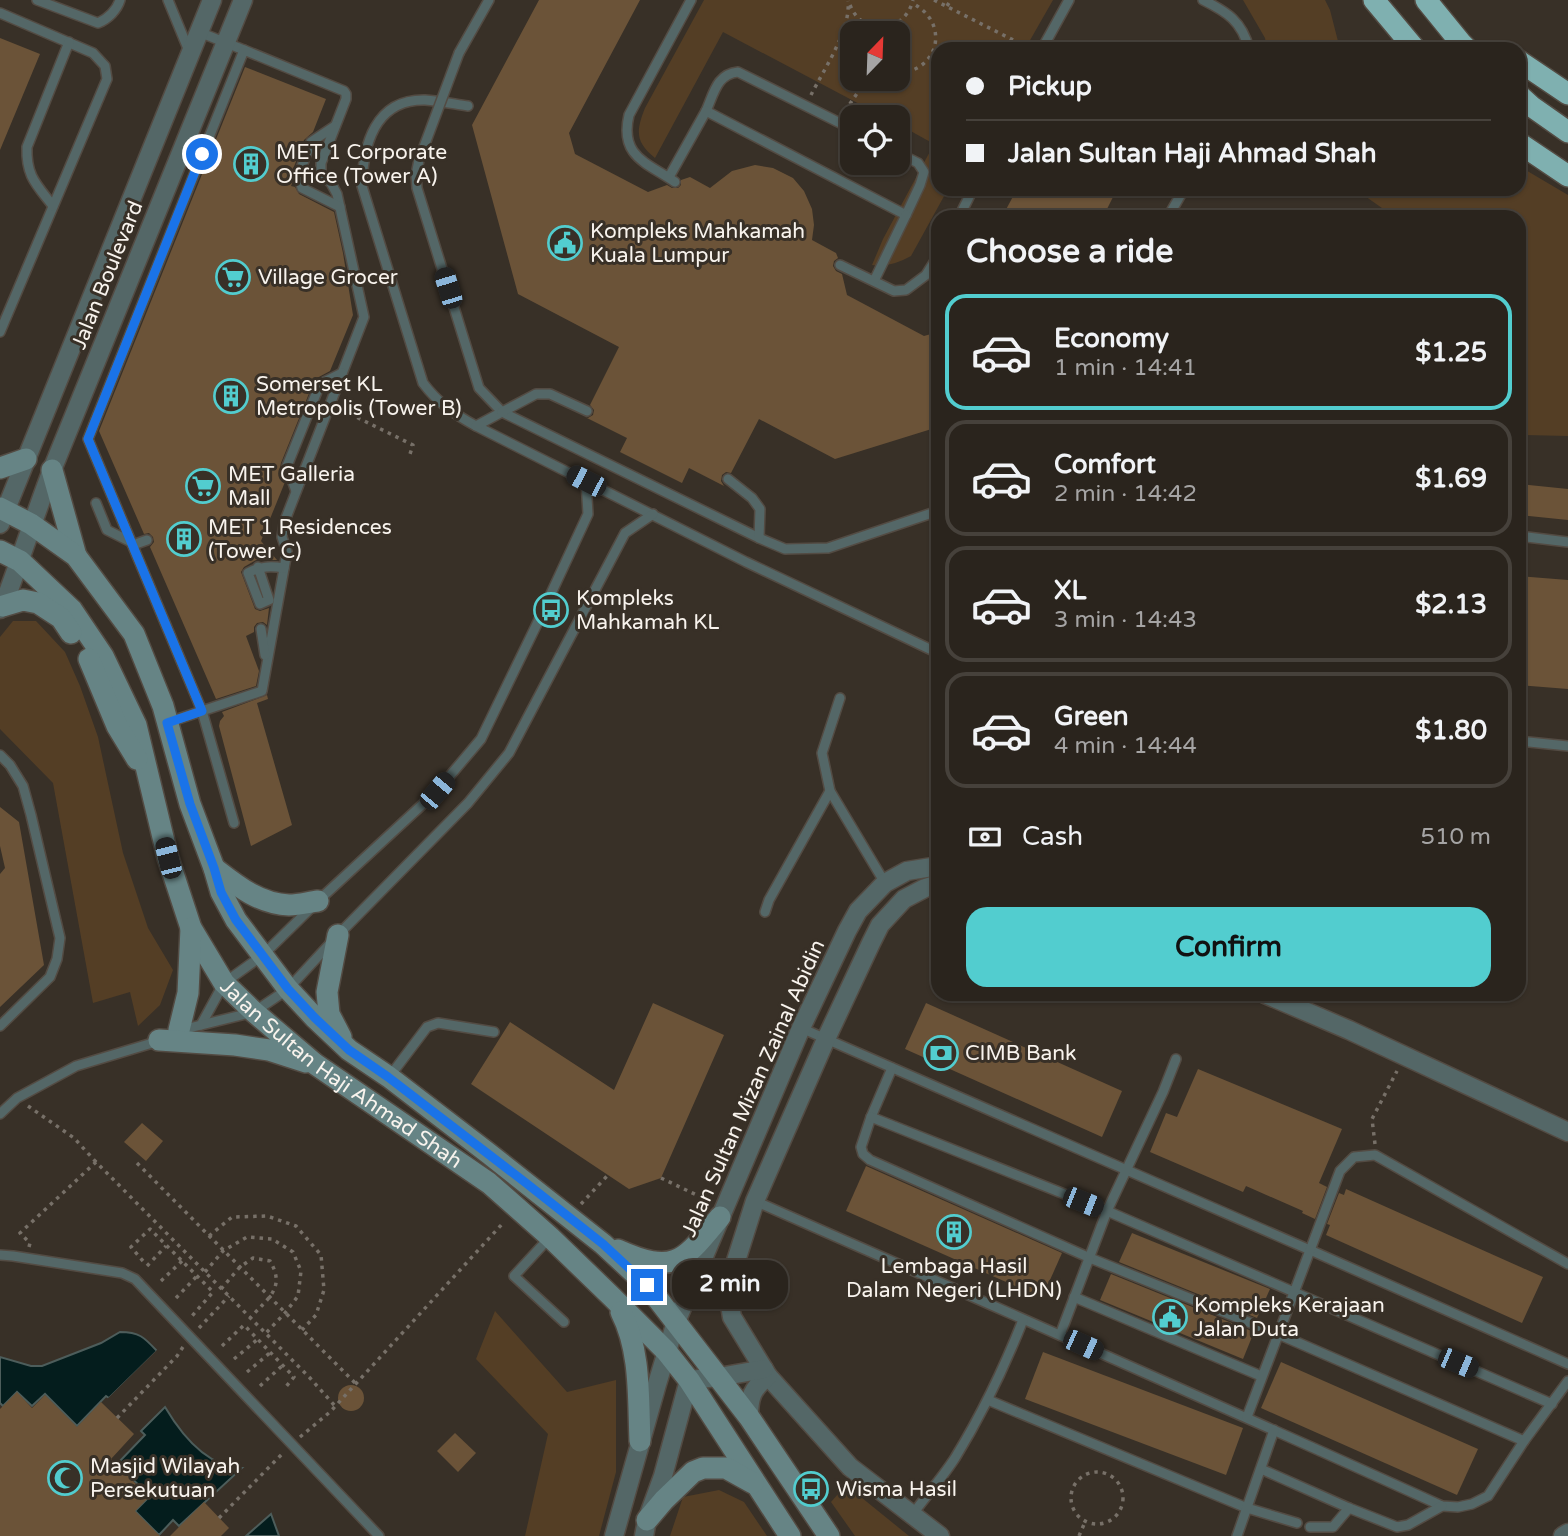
<!DOCTYPE html>
<html lang="en">
<head>
<meta charset="utf-8">
<style>
  :root { --surface:#2a241d; --page:#36302a; --text:#f1f3f6; --muted:#a5a4a4; --line:#46413b; --accent:#52cdcf }
  body { margin:0; font-family:"Varela Round",sans-serif; background:var(--page); color:var(--text); height:100vh; display:flex; flex-direction:column; font-size:26px; white-space:nowrap }
  * { box-sizing:border-box; margin:0 }
  p { font-size:23px; color:var(--muted) }
  .icon { flex:none; width:38px; height:38px; fill:none; stroke:currentColor; stroke-width:2; stroke-linecap:round; stroke-linejoin:round }
  .map { position:relative; flex:1; overflow:hidden }
  .sheet { position:absolute; left:931px; top:210px; width:595px; height:791px; display:flex; flex-direction:column; background:var(--surface); border-radius:21px; box-shadow:0 2px 5px #0004,0 0 0 2px var(--line) }
  .sheet>* { flex:none }
  .guide { position:absolute; left:931px; top:42px; width:595px; height:154px; border-radius:21px; box-shadow:0 2px 5px #0004,0 0 0 2px var(--line); display:grid; align-content:center; height:154px; padding:0 35px; background:var(--surface) }
  .needle { width:46px; rotate:23deg }
  .controls { position:absolute; left:840px; top:21px; display:grid; gap:14px }
  .controls a { display:grid; place-items:center; width:70px; height:70px; border-radius:14px; background:var(--surface); box-shadow:0 2px 5px #0004,0 0 0 2px var(--line); font-size:35px }
  .end { position:absolute; width:32px; height:32px; margin:-16px; border:9px solid #1a73e8; background:#fff; box-shadow:0 0 0 4px #fff }
  .from { border-radius:50% }
  .bubble { position:absolute; height:49px; border-radius:21px; background:var(--surface); box-shadow:0 2px 5px #0004,0 0 0 2px var(--line); font-size:23px; font-weight:800; line-height:49px; text-align:center }
  .car { position:absolute; width:21px; height:42px; margin:-21px -10px; border-radius:9px; box-shadow:0 0 5px 2px #0007; background:linear-gradient(#222 24%,#8ab4d8 0 40%,#222 0 76%,#8ab4d8 0 86%,#222 0) }
  .guide b { display:flex; align-items:center; gap:24px; height:66px; font-size:26px }
  .guide b+b { border-top:2px solid var(--line) }
  .guide i { width:18px; height:18px; background:var(--text) }
  ul { padding:0; list-style:none }
  li { display:flex; align-items:center; gap:21px; height:116px; margin:0 14px 10px; padding:0 21px; border:4px solid var(--line); border-radius:21px }
  li div { flex:1 }
  li b { display:block; font-size:26px }
  li em { font-style:normal; font-weight:800 }
  li.current { border-color:var(--accent) }
  li>.icon { width:63px; height:63px; stroke-width:1.5 }
  h2 { padding:0 35px; font-size:32px; line-height:84px }
  .pay { display:flex; align-items:center; gap:18px; height:77px; padding:0 35px; font-size:26px }
  .pay p { margin-inline-start:auto }
  .cta { display:flex; gap:14px; margin-top:auto; padding:14px 35px }
  .cta a { flex:1; height:80px; border-radius:21px; background:var(--accent); color:#111; font-size:28px; font-weight:800; line-height:80px; text-align:center }
  .map>svg:first-child { display:block }
  .green { fill:#543e25; fill-rule:evenodd }
  .water { fill:#041d1d; stroke:#4d5d5b; stroke-width:2 }
  .pier { fill:#383027 }
  .building { fill:#6b5338 }
  .lines { fill:none; stroke-linecap:round; stroke-linejoin:round }
  .lane-casing { stroke:#534b43; stroke-width:12 }
  .street-casing { stroke:#534b43; stroke-width:21 }
  .secondary-casing { stroke:#534b43; stroke-width:24 }
  .highway-casing { stroke:#534b43; stroke-width:24 }
  .path { stroke:#777068; stroke-width:3.5; stroke-dasharray:3.5 5; stroke-linecap:butt }
  .lane { stroke:#546767; stroke-width:9 }
  .street { stroke:#546767; stroke-width:18 }
  .secondary { stroke:#668485; stroke-width:21 }
  .highway { stroke:#7fb0b0; stroke-width:21 }
  .lane-bridge-casing { stroke:#534b43; stroke-width:12; stroke-linecap:butt }
  .lane-bridge { stroke:#546767; stroke-width:9 }
  .route { stroke:#1a73e8; stroke-width:9 }
  .labels { text-anchor:middle; stroke-width:6; stroke-linejoin:round; paint-order:stroke }
  .poi-label { font-size:21px; fill:#f8f3ed; stroke:#383027; text-anchor:start }
  .street-label { font-size:21px; fill:#f8f3ed; stroke:#383027 }
</style>
</head>
<body>
<div class="map">
<svg width="1568" height="1536" viewBox="0 0 1568 1536">
  <rect width="100%" height="100%" fill="#383027"/>
  <g class="green">
    <path d="M704,0H1053L1025,49H938V189H948L911,256C898,263 886,267 872,265L883,239L934,144L898,124V117H884L723,32L655,158C635,142 636,131 645,108ZM852,33H898V79H852Z"/>
    <path d="M1243,0H1325L1330,10L1340,49H1267L1265,38Z"/>
    <path d="M1519,166L1568,195V436L1519,435V217H1397L1389,213L1355,189H1519Z"/>
    <path d="M13,621H36L65,652L80,686L98,737L123,853L148,928L173,970L160,1005L138,1026L130,992L93,1003L53,783L0,729V637Z"/>
    <path d="M495,1311L567,1392L616,1380V1472L599,1536H525L548,1434L476,1359Z"/>
    <path d="M846,1485L909,1536H855L831,1502Z"/>
    <path d="M719,1490L744,1502L767,1536H670L683,1497Z"/>
  </g>
  <g class="water">
    <path d="M120,1332C139,1332 144,1337 157,1351L109,1398L106,1396L77,1426L45,1394L32,1406L17,1392L3,1406L0,1403V1357L31,1366H42L101,1343Z"/>
    <path d="M165,1407C181,1434 207,1467 242,1468L179,1526L173,1520L159,1535L135,1511L150,1496L117,1464L145,1435L141,1431Z"/>
    <path d="M271,1514L279,1536H246Z"/>
  </g>
  <path class="pier" d="M159,1348V1353L112,1401H107L103,1403Z"/>
  <g class="building">
    <path d="M539,0H640L569,133L575,154L648,192L667,185L672,188H678L681,185V180L690,177L710,188L732,171L755,165L773,168L793,178L804,191L812,209L814,225L812,240L836,253L838,258L834,261L833,266L836,271L842,274L847,295L924,336L938,332V427L835,459L759,419L731,473L726,472L722,475L721,481L724,486L689,468L682,483L620,452L627,438L585,417L588,418L593,415L594,410L590,405L619,347L518,294L472,125Z"/>
    <path d="M0,38L40,54L0,150Z"/>
    <path d="M245,67L326,99L313,132L304,140L292,172L293,181L291,186L295,187L299,194L334,212L343,253L353,315L330,371L317,378L314,381L281,463L280,468L285,482L261,541L277,560H256L244,567L241,572L255,609L260,611L269,608L267,625L263,622L257,623L254,627V632L246,636L259,671L256,686L216,699L150,547L154,542L153,537L149,533L144,534L99,431Z"/>
    <path d="M1017,189H1117L1103,217H1002Z"/>
    <path d="M1519,484L1568,489V520L1519,515Z"/>
    <path d="M1519,576L1568,580V689L1519,685Z"/>
    <path d="M267,695L268,699L257,703L292,825L251,846L219,726L220,721L224,716L222,712Z"/>
    <path d="M0,807L19,822L44,965L0,1007V874L5,868L0,846Z"/>
    <path d="M653,1003L724,1035L661,1178L629,1189L471,1084L510,1022L614,1090Z"/>
    <path d="M926,1003L1122,1091L1102,1137L905,1049Z"/>
    <path d="M1198,1069L1342,1129L1319,1183L1327,1187L1315,1219L1302,1213L1303,1211L1246,1186L1243,1192L1150,1152L1166,1113L1177,1117Z"/>
    <path d="M142,1123L163,1141L146,1161L124,1142Z"/>
    <path d="M866,1166L1062,1253L1042,1298L846,1211Z"/>
    <path d="M1346,1189L1543,1277L1522,1323L1326,1235L1330,1225L1327,1224L1339,1193L1344,1195Z"/>
    <path d="M1132,1233L1270,1289L1257,1318L1119,1262Z"/>
    <path d="M1111,1274L1254,1332L1243,1359L1100,1300Z"/>
    <path d="M1043,1352L1243,1428L1226,1475L1025,1399Z"/>
    <path d="M1281,1362L1478,1449L1457,1495L1261,1408Z"/>
    <circle cx="351" cy="1398" r="13"/>
    <path d="M17,1392L32,1408L45,1395L77,1427L101,1402L134,1434L111,1459L149,1497L135,1511L160,1536H0V1409Z"/>
    <path d="M455,1433L476,1453L458,1472L437,1451Z"/>
    <path d="M204,1502L229,1528L221,1536H170Z"/>
  </g>
  <g class="lines">
    <g class="lane-casing">
      <g id="lane">
        <path d="M37,0L98,23C108,19 117,10 120,0"/>
        <path d="M168,0L189,51"/>
        <path d="M1203,0C1227,12 1242,21 1249,49"/>
        <path d="M0,13L93,53L105,66L107,79L0,332"/>
        <path d="M199,32L244,50"/>
        <path d="M1042,49L1069,0"/>
        <path d="M244,50L344,91L346,94V99L321,163V174L331,183L337,194L364,317L284,523L282,537L287,552L262,691L202,711L88,439Z"/>
        <path d="M459,53L489,0"/>
        <path d="M468,106C454,104 439,101 425,100C375,99 363,145 362,186L423,383C438,403 454,414 476,426L746,562L938,653"/>
        <path d="M335,126L311,142L299,174L302,188L340,207"/>
        <path d="M852,129L738,72C717,74 714,93 706,111L906,215L920,185L924,172L918,163L898,153"/>
        <path d="M419,160L416,175L417,188L479,388L502,412L476,426"/>
        <path d="M669,177L706,111"/>
        <path d="M675,182C648,163 619,157 629,115L691,0"/>
        <path d="M53,206C36,184 26,176 27,147L69,42"/>
        <path d="M959,217L973,189"/>
        <path d="M1168,217L1184,189"/>
        <path d="M840,265L894,291L906,290L926,275L938,256"/>
        <path d="M874,281L906,215"/>
        <path d="M502,412L759,538L785,549L828,548L938,511"/>
        <path d="M502,412L536,394H550L587,411"/>
        <path d="M728,479L752,498L760,509L759,538"/>
        <path d="M296,491L287,466L320,384L342,373"/>
        <path d="M96,503L107,530L131,542"/>
        <path d="M1519,536L1568,542"/>
        <path d="M133,545L147,540"/>
        <path d="M258,567L269,600L260,604L248,573C260,566 271,566 284,568"/>
        <path d="M261,629L265,655"/>
        <path d="M840,698L822,753L830,791L885,883"/>
        <path d="M169,722L202,711L234,823"/>
        <path d="M1519,741L1568,746"/>
        <path d="M0,755L10,765L23,786L31,815L60,938L57,959L50,977L0,1026"/>
        <path d="M765,912L769,900L830,791"/>
        <path d="M201,1025L224,983L263,955L318,901L437,791L481,739L535,628L588,514L586,481"/>
        <path d="M801,1028L1310,1250L1568,1364"/>
        <path d="M181,1030L254,1012L288,989L338,935L468,803L509,753L625,533L653,514"/>
        <path d="M892,1068L871,1117L861,1147L863,1154L870,1160L1090,1258L1278,1334L1524,1441"/>
        <path d="M390,1076L427,1027L438,1023L494,1032"/>
        <path d="M0,1114L17,1098L76,1066L159,1041"/>
        <path d="M871,1117L1107,1211L1552,1404"/>
        <path d="M755,1201C984,1302 1214,1402 1442,1506L1458,1507L1472,1504L1488,1496L1524,1441L1568,1381"/>
        <path d="M550,1237L514,1276L564,1322"/>
        <path d="M0,1255L13,1256L122,1273L135,1279L379,1536"/>
        <path d="M1074,1297L1261,1376"/>
        <path d="M1060,1335L1107,1211L1163,1092L1176,1059"/>
        <path d="M988,1400L1247,1508L1297,1523"/>
        <path d="M1247,1417L1340,1171L1354,1157L1375,1155L1568,1264"/>
        <path d="M1261,1469L1349,1508L1397,1527L1408,1525L1442,1506"/>
        <path d="M912,1515C926,1496 942,1478 955,1458C982,1414 1004,1368 1023,1320"/>
        <path d="M1310,1527H1333L1349,1508"/>
        <path d="M1237,1536L1274,1430"/>
      </g>
    </g>
    <g class="street-casing">
      <g id="street">
        <path d="M0,524L212,0"/>
        <path d="M0,609L3,606C20,561 35,515 52,470L243,0"/>
        <path d="M938,884L925,888L904,899L880,925L871,943L826,1039L755,1201L729,1283V1299L732,1317L768,1376L850,1467L940,1536"/>
        <path d="M1265,994L1349,1030L1568,1132"/>
        <path d="M749,1417C749,1397 752,1389 768,1376"/>
        <path d="M614,1536L657,1384L676,1322L801,1028L847,931L858,911L885,883L907,871L938,866"/>
        <path d="M644,1536L647,1520L663,1476L689,1380L719,1377L764,1369"/>
        <path d="M1563,1536L1568,1533"/>
      </g>
    </g>
    <g class="secondary-casing">
      <g id="secondary">
        <path d="M0,468L26,459"/>
        <path d="M52,470L76,556"/>
        <path d="M0,508L31,524L76,556L134,634L163,706L190,804L214,868L221,892L236,920L288,989L315,1018L349,1050L389,1077L488,1153L603,1244L647,1285L749,1417L829,1536"/>
        <path id="s1" d="M0,551L20,561L72,610L103,656L136,725L168,858L191,928L224,983L254,1012L315,1064L489,1183L550,1237L613,1298L666,1351L689,1380L790,1536"/>
        <path d="M3,606L23,600L38,603L61,618L71,633"/>
        <path d="M89,659L117,726L137,759"/>
        <path d="M214,868C236,885 259,904 289,905C299,905 309,902 318,901"/>
        <path d="M338,935L327,992L329,1014L341,1037"/>
        <path d="M179,1030L188,993L191,928"/>
        <path d="M159,1040L235,1045L269,1050L306,1062"/>
        <path d="M618,1250C676,1276 684,1260 720,1217"/>
        <path d="M621,1312C641,1351 638,1398 640,1441"/>
        <path d="M647,1520L664,1500L693,1472L703,1468H726L753,1483"/>
      </g>
    </g>
    <g class="highway-casing">
      <g id="highway">
        <path d="M1374,0L1415,49"/>
        <path d="M1426,0L1461,43L1467,49"/>
        <path d="M1519,61L1568,94"/>
        <path d="M1519,95L1531,106L1568,132"/>
        <path d="M1519,143L1568,176"/>
      </g>
    </g>
    <g class="path">
      <path d="M934,0L1029,48"/>
      <path d="M850,5C863,38 905,33 913,0"/>
      <path d="M947,6L951,0"/>
      <path d="M898,73C940,71 950,22 912,3"/>
      <path d="M811,95C824,69 851,30 848,1"/>
      <path d="M845,111L867,79"/>
      <path d="M342,410L413,445L409,457"/>
      <path d="M28,1106L74,1138L96,1162"/>
      <path d="M1375,1144L1372,1119L1397,1071"/>
      <path d="M137,1163L356,1384"/>
      <path d="M661,1178L705,1199"/>
      <path d="M581,1204L608,1175"/>
      <path d="M209,1236L232,1217L267,1216L296,1226L321,1255L324,1290L316,1315L302,1330"/>
      <path d="M29,1247L30,1243L20,1233L96,1162L310,1378L335,1406"/>
      <path d="M143,1261L131,1247L150,1229L213,1292L192,1316"/>
      <path d="M147,1266L166,1246"/>
      <path d="M205,1272L223,1251L247,1237L272,1239L293,1252L301,1271L298,1296L285,1313L266,1333"/>
      <path d="M161,1281L182,1261"/>
      <path d="M221,1289L240,1267L253,1258L270,1261C286,1288 268,1298 250,1318"/>
      <path d="M176,1298L197,1276"/>
      <path d="M199,1328L229,1296"/>
      <path d="M222,1346L244,1325L294,1377L284,1389"/>
      <path d="M234,1359L258,1339"/>
      <path d="M247,1372L271,1352"/>
      <path d="M260,1386L283,1365"/>
      <path d="M117,1418L177,1356L183,1347"/>
      <path d="M300,1437L330,1412L504,1222"/>
      <circle cx="1097" cy="1498" r="26"/>
      <path d="M219,1518L284,1452"/>
      <path d="M1079,1536L1085,1522"/>
    </g>
    <use href="#lane" class="lane"/>
    <use href="#street" class="street"/>
    <use href="#secondary" class="secondary"/>
    <use href="#highway" class="highway"/>
    <g class="lane-bridge-casing">
      <path id="lane-bridge" d="M419,160L459,53"/>
    </g>
    <use href="#lane-bridge" class="lane-bridge"/>
  </g>
  <g class="lines">
    <path class="route" d="M202,154L88,439L202,711L167,723L190,804L214,868L221,892L236,920L288,989L315,1018L349,1050L388,1077L526,1183L603,1244L647,1285"/>
  </g>
  <defs>
    <g id="building-ring" transform="scale(1.75)"><circle r="9.5" fill="#383027" stroke="#52cdcf" stroke-width="1.5"/><path d="M-4-6H4V6H1V3H-1V6H-4ZM-2.5-4.3h1.7v1.8h-1.7ZM.8-4.3h1.7v1.8H.8ZM-2.5-1h1.7V.8h-1.7ZM.8-1h1.7V.8H.8Z" fill="#52cdcf"/></g>
    <g id="civic-ring" transform="scale(1.75)"><circle r="9.5" fill="#383027" stroke="#52cdcf" stroke-width="1.5"/><path d="M-.6-6.5H3V-4.5H.6V-3L4-1V1h2V6H-6V1h2V-1L-.6-3ZM-1.2 2.5V6h2.4V2.5Z" fill="#52cdcf"/></g>
    <g id="supermarket-ring" transform="scale(1.75)"><circle r="9.5" fill="#383027" stroke="#52cdcf" stroke-width="1.5"/><path d="M-6-5.5h2.5l.6 2H6L4.5 2H-2.5L-4.4-4H-6ZM-1.5 3.2a1.3 1.3 0 1 0 .1 0ZM3 3.2a1.3 1.3 0 1 0 .1 0Z" fill="#52cdcf"/></g>
    <g id="bus-ring" transform="scale(1.75)"><circle r="9.5" fill="#383027" stroke="#52cdcf" stroke-width="1.5"/><path d="M-5-6H5V4H4V6H2V4H-2V6H-4V4H-5ZM-3.5-4V0h7V-4ZM-3.5 1.2v1.5H-2V1.2ZM2 1.2v1.5H3.5V1.2Z" fill="#52cdcf"/></g>
    <g id="bank-ring" transform="scale(1.75)"><circle r="9.5" fill="#383027" stroke="#52cdcf" stroke-width="1.5"/><path d="M-6-4H6V4H-6ZM0-2.3a2.3 2.3 0 1 0 0 4.6a2.3 2.3 0 1 0 0-4.6Z" fill="#52cdcf"/></g>
    <g id="mosque-ring" transform="scale(1.75)"><circle r="9.5" fill="#383027" stroke="#52cdcf" stroke-width="1.5"/><path d="M3.5-4.9A6 6 0 1 0 3.5 4.9A5 5 0 1 1 3.5-4.9Z" fill="#52cdcf"/></g>
  </defs>
  <g fill-rule="evenodd">
    <use href="#building-ring" x="251" y="164"/>
    <use href="#civic-ring" x="565" y="243"/>
    <use href="#supermarket-ring" x="233" y="277"/>
    <use href="#building-ring" x="231" y="396"/>
    <use href="#supermarket-ring" x="203" y="486"/>
    <use href="#building-ring" x="184" y="539"/>
    <use href="#bus-ring" x="551" y="610"/>
    <use href="#bank-ring" x="941" y="1053"/>
    <use href="#building-ring" x="954" y="1232"/>
    <use href="#civic-ring" x="1170" y="1317"/>
    <use href="#mosque-ring" x="65" y="1478"/>
    <use href="#bus-ring" x="811" y="1489"/>
  </g>
  <g class="labels">
    <g class="poi-label">
      <text x="276" y="159">MET 1 Corporate<tspan x="276" dy="24">Office (Tower A)</tspan></text>
      <text x="590" y="238">Kompleks Mahkamah<tspan x="590" dy="24">Kuala Lumpur</tspan></text>
      <text x="258" y="284">Village Grocer</text>
      <text x="256" y="391">Somerset KL<tspan x="256" dy="24">Metropolis (Tower B)</tspan></text>
      <text x="228" y="481">MET Galleria<tspan x="228" dy="24">Mall</tspan></text>
      <text x="208" y="534">MET 1 Residences<tspan x="208" dy="24">(Tower C)</tspan></text>
      <text x="576" y="605">Kompleks<tspan x="576" dy="24">Mahkamah KL</tspan></text>
      <text x="965" y="1060">CIMB Bank</text>
      <text x="954" y="1273" text-anchor="middle">Lembaga Hasil<tspan x="954" dy="24">Dalam Negeri (LHDN)</tspan></text>
      <text x="1194" y="1312">Kompleks Kerajaan<tspan x="1194" dy="24">Jalan Duta</tspan></text>
      <text x="90" y="1473">Masjid Wilayah<tspan x="90" dy="24">Persekutuan</tspan></text>
      <text x="836" y="1496">Wisma Hasil</text>
    </g>
    <g class="street-label">
      <text transform="translate(107 275) rotate(-68)" y="7">Jalan Boulevard</text>
      <text dy="7" stroke="none"><textPath href="#s1" startOffset="649">Jalan Sultan Haji Ahmad Shah</textPath></text>
      <text transform="translate(753 1088) rotate(-66)" y="7">Jalan Sultan Mizan Zainal Abidin</text>
    </g>
  </g>
</svg>
<div class="controls">
<a><svg class="needle" viewBox="-14 -14 28 28"><path d="M0-13l5 13h-10z" fill="#e53935"/><path d="M0 13l5-13h-10z" fill="#a5a4a4"/></svg></a>
<a><svg class="icon" aria-label="locate" viewBox="0 0 24 24"><circle cx="12" cy="12" r="6"/><path d="M12 2v4M12 18v4M2 12h4M18 12h4"/></svg></a>
</div>
<i class="end from" style="left:202px;top:154px"></i>
<i class="end" style="left:647px;top:1285px"></i>
<div class="bubble" style="left:672px;top:1260px;width:116px">2 min</div>
<i class="car" style="left:448px;top:288px;rotate:343deg"></i>
<i class="car" style="left:586px;top:481px;rotate:297deg"></i>
<i class="car" style="left:437px;top:791px;rotate:40deg"></i>
<i class="car" style="left:168px;top:858px;rotate:346deg"></i>
<i class="car" style="left:1083px;top:1202px;rotate:112deg"></i>
<i class="car" style="left:1083px;top:1345px;rotate:114deg"></i>
<i class="car" style="left:1458px;top:1363px;rotate:113deg"></i>
<div class="guide">
<b><i class="from"></i>Pickup</b>
<b><i></i>Jalan Sultan Haji Ahmad Shah</b>
</div>
<section class="sheet">
<h2>Choose a ride</h2>
<ul>
<li class="current"><svg class="icon" aria-label="car" viewBox="0 0 24 24"><path d="M5 17H2v-5l4-1 3-4h7l3 4 3 1v5h-3M9 17h6M6 11h13"/><circle cx="7" cy="17" r="2"/><circle cx="17" cy="17" r="2"/></svg><div><b>Economy</b><p>1 min · 14:41</p></div><em>$1.25</em></li>
<li><svg class="icon" aria-label="car" viewBox="0 0 24 24"><path d="M5 17H2v-5l4-1 3-4h7l3 4 3 1v5h-3M9 17h6M6 11h13"/><circle cx="7" cy="17" r="2"/><circle cx="17" cy="17" r="2"/></svg><div><b>Comfort</b><p>2 min · 14:42</p></div><em>$1.69</em></li>
<li><svg class="icon" aria-label="car" viewBox="0 0 24 24"><path d="M5 17H2v-5l4-1 3-4h7l3 4 3 1v5h-3M9 17h6M6 11h13"/><circle cx="7" cy="17" r="2"/><circle cx="17" cy="17" r="2"/></svg><div><b>XL</b><p>3 min · 14:43</p></div><em>$2.13</em></li>
<li><svg class="icon" aria-label="car" viewBox="0 0 24 24"><path d="M5 17H2v-5l4-1 3-4h7l3 4 3 1v5h-3M9 17h6M6 11h13"/><circle cx="7" cy="17" r="2"/><circle cx="17" cy="17" r="2"/></svg><div><b>Green</b><p>4 min · 14:44</p></div><em>$1.80</em></li>
</ul>
<div class="pay"><svg class="icon" aria-label="cash" viewBox="0 0 24 24"><path d="M3 7h18v10H3z"/><circle cx="12" cy="12" r="2"/></svg>Cash<p>510 m</p></div>
<div class="cta"><a>Confirm</a></div>
</section>
</div>
</body>
</html>
